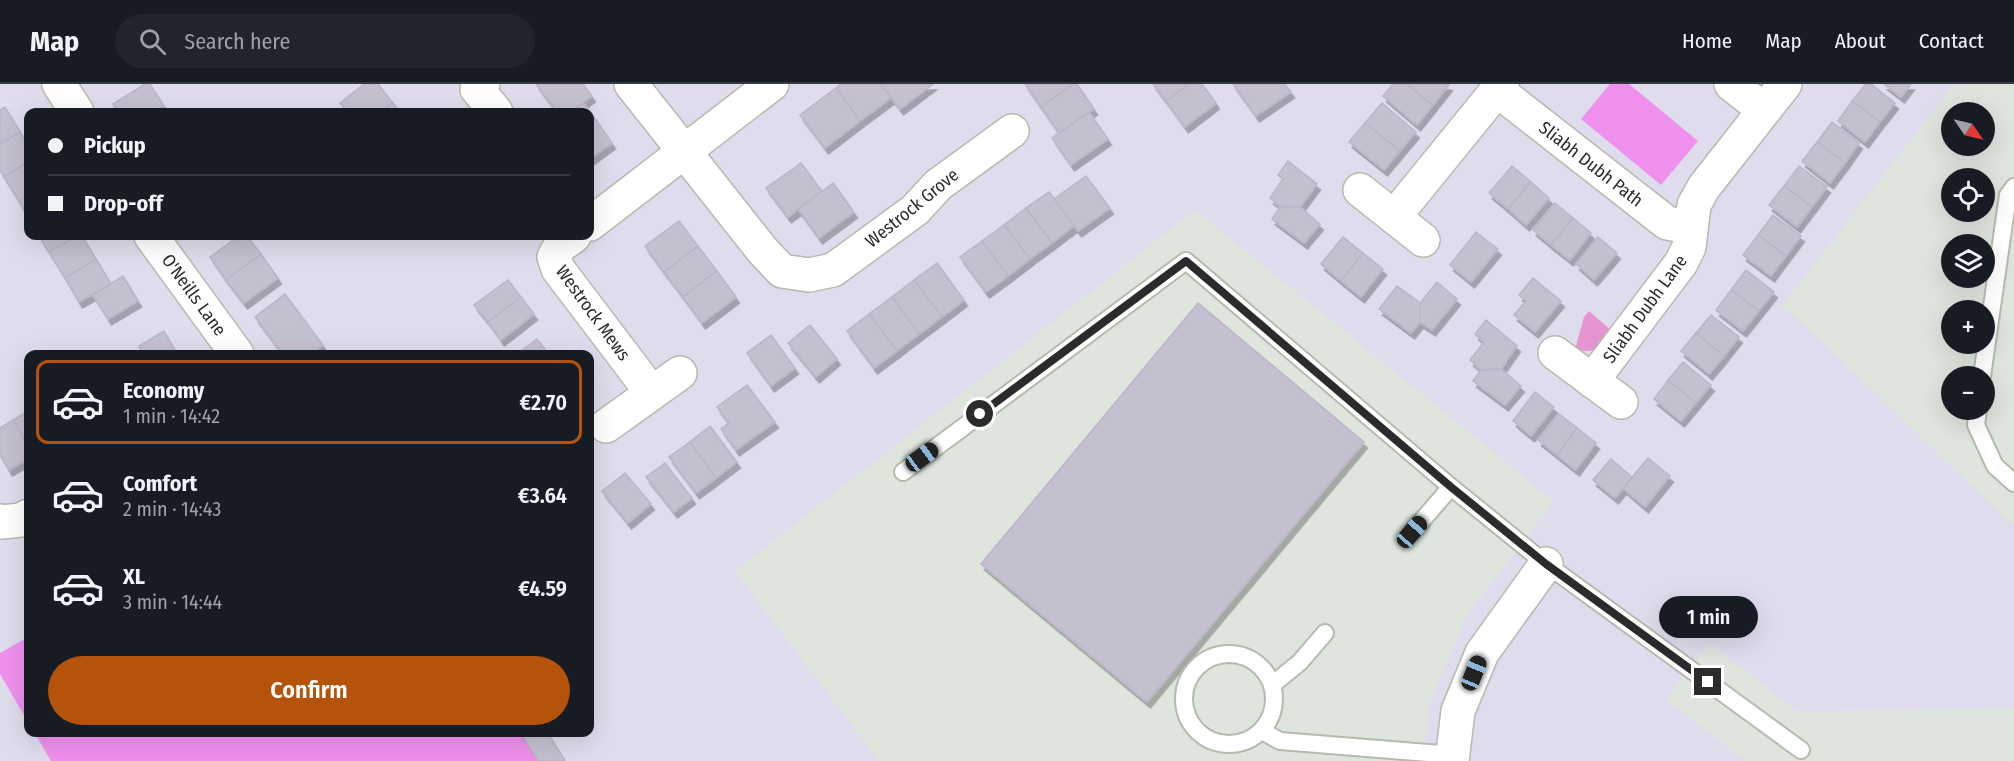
<!DOCTYPE html>
<html lang="en">
<head>
<meta charset="utf-8">
<style>
  :root { --surface:#171b24; --page:#20242c; --text:#f1f3f6; --muted:#9ea1a6; --line:#363941; --accent:#b45309 }
  body { margin:0; font-family:"Fira Sans Condensed",sans-serif; background:var(--page); color:var(--text); height:100vh; display:flex; flex-direction:column; font-size:22px; white-space:nowrap }
  * { box-sizing:border-box; margin:0 }
  p { font-size:20px; color:var(--muted) }
  .icon { flex:none; width:33px; height:33px; fill:none; stroke:currentColor; stroke-width:2; stroke-linecap:round; stroke-linejoin:round }
  .map { position:relative; flex:1; overflow:hidden }
  .drawer { position:absolute; left:24px; top:266px; width:570px; height:387px; display:flex; flex-direction:column; background:var(--surface); border-radius:12px; box-shadow:0 6px 24px #0002 }
  .drawer>* { flex:none }
  .hud { position:absolute; left:24px; top:24px; width:570px; height:132px; border-radius:12px; box-shadow:0 6px 24px #0002; display:grid; align-content:center; height:132px; padding:0 24px; background:var(--surface) }
  .needle { width:39px; rotate:124deg }
  .tools { position:absolute; left:1941px; top:18px; display:grid; gap:12px }
  .tools a { display:grid; place-items:center; width:54px; height:54px; border-radius:50%; background:var(--surface); box-shadow:0 6px 24px #0002; font-size:30px }
  .end { position:absolute; width:27px; height:27px; margin:-14px; border:8px solid #2b2b2b; background:#fff; box-shadow:0 0 0 3px #fff }
  .from { border-radius:50% }
  .bubble { position:absolute; height:42px; border-radius:21px; background:var(--surface); box-shadow:0 6px 24px #0002; font-size:20px; font-weight:600; line-height:42px; text-align:center }
  .car { position:absolute; width:18px; height:36px; margin:-18px -9px; border-radius:8px; box-shadow:0 0 4px 2px #0007; background:linear-gradient(#222 24%,#8ab4d8 0 40%,#222 0 76%,#8ab4d8 0 86%,#222 0) }
  .hud b { display:flex; align-items:center; gap:21px; height:57px; font-size:22px }
  .hud b+b { border-top:2px solid var(--line) }
  .hud i { width:15px; height:15px; background:var(--text) }
  ul { padding:10px 0 0; list-style:none }
  li { display:flex; align-items:center; gap:18px; height:84px; margin:0 12px 9px; padding:0 12px; border:3px solid transparent; border-radius:12px }
  li div { flex:1 }
  li b { display:block; font-size:22px }
  li em { font-style:normal; font-weight:600 }
  li.active { border-color:var(--accent) }
  li>.icon { width:54px; height:54px; stroke-width:1.5 }
  .button { display:flex; gap:12px; margin-top:auto; padding:12px 24px }
  .button a { flex:1; height:69px; border-radius:36px; background:var(--accent); color:#fff; font-size:24px; font-weight:600; line-height:69px; text-align:center }
  header { display:flex; align-items:center; gap:36px; box-sizing:border-box; height:84px; padding:0 30px; background:var(--surface); border-bottom:2px solid var(--line) }
  header strong { font-size:28px }
  nav { display:flex; gap:33px; margin-inline-start:auto; font-size:21px }
  .search { width:420px; height:54px; background:var(--page); display:flex; align-items:center; gap:15px; box-sizing:border-box; padding:0 21px; border-radius:33px; color:var(--muted); font-size:22px }
  .map>svg:first-child { display:block }
  .industrial { fill:#dee5dd; fill-rule:evenodd }
  .green { fill:#e795d2 }
  .pitch { fill:#ef90ed }
  .building { fill:#c4c0d0; stroke:#bab5c9; stroke-width:1.5; filter:url(#shadow) }
  .lines { fill:none; stroke-linecap:round; stroke-linejoin:round }
  .service-casing { stroke:#b5bbac; stroke-width:20 }
  .minor-casing { stroke:#b5bbac; stroke-width:36 }
  .service { stroke:#fff; stroke-width:16 }
  .minor { stroke:#fff; stroke-width:33 }
  .route { stroke:#2b2b2b; stroke-width:8 }
  .labels { text-anchor:middle; stroke-width:4.5; stroke-linejoin:round; paint-order:stroke }
  .street-label { font-size:18px; fill:#2b2b2b; stroke:#fff }
</style>
</head>
<body>
<header>
<strong>Map</strong>
<div class="search"><svg class="icon" aria-label="search" viewBox="0 0 24 24"><circle cx="10" cy="10" r="6"/><path d="M15 15l6 6"/></svg>Search here</div>
<nav><a>Home</a><a>Map</a><a>About</a><a>Contact</a></nav>
</header>
<div class="map">
<svg width="2014" height="677" viewBox="0 0 2014 677">
  <defs>
    <filter id="shadow"><feDropShadow dx="3.5" dy="6" stdDeviation="0" flood-color="#0004"/></filter>
  </defs>
  <rect width="100%" height="100%" fill="#dfdced"/>
  <g class="industrial">
    <path d="M1954,0H2014V443L1806,242L1782,222ZM1952,28H1984V62H1952ZM1952,94H1984V128H1952ZM1952,160H1984V194H1952ZM1952,226H1984V260H1952ZM1952,292H1984V326H1952Z"/>
    <path d="M1195,126L1554,417L1468,530L1429,620L1424,677H879L735,487Z"/>
    <path d="M1710,559L1796,627L2014,624V677H1745L1666,615Z"/>
  </g>
  <path class="green" d="M1589,227L1613,248C1601,263 1594,271 1575,265L1584,233Z"/>
  <g class="pitch">
    <path d="M1610,0H1629L1698,57L1661,101L1581,35Z"/>
    <path d="M28,553V638L0,590V569Z"/>
    <path d="M34,648H520L537,677H51Z"/>
  </g>
  <g class="building">
    <path d="M145,0H150L164,22L153,28H118L113,20Z"/>
    <path d="M364,0H378L393,19L380,28H348L340,19Z"/>
    <path d="M536,0H583L592,12L570,28H557Z"/>
    <path d="M841,0H881L891,14L860,37L836,4Z"/>
    <path d="M881,0H933L900,25Z"/>
    <path d="M1025,0H1074L1041,23Z"/>
    <path d="M1074,0H1077L1094,25L1059,49L1041,23Z"/>
    <path d="M1153,0H1190L1166,17Z"/>
    <path d="M1190,0H1202L1216,19L1185,43L1166,17Z"/>
    <path d="M1233,0H1285L1291,8L1256,32Z"/>
    <path d="M1393,0H1407L1433,21L1417,41L1383,12Z"/>
    <path d="M1407,0H1447L1449,1L1433,21Z"/>
    <path d="M1866,0H1871L1895,19L1880,38L1852,17Z"/>
    <path d="M1884,0H1911L1901,13Z"/>
    <path d="M836,4L860,37L825,64L800,31Z"/>
    <path d="M1852,17L1880,38L1865,58L1838,37Z"/>
    <path d="M393,19L400,28H380Z"/>
    <path d="M584,19L612,59L590,75V28H570Z"/>
    <path d="M1382,19L1416,48L1400,67L1365,39Z"/>
    <path d="M5,23L20,48L0,60V26Z"/>
    <path d="M1089,28L1108,55L1071,81L1052,54Z"/>
    <path d="M1832,38L1859,59L1845,79L1817,58Z"/>
    <path d="M1365,39L1400,67L1384,86L1349,58Z"/>
    <path d="M20,48L28,63V78L4,93L0,86V60Z"/>
    <path d="M1817,58L1845,79L1830,99L1802,77Z"/>
    <path d="M1288,77L1317,100L1300,123H1280L1270,114L1283,95L1278,91Z"/>
    <path d="M28,78V112L19,117L4,93Z"/>
    <path d="M801,79L822,107L788,133L766,104Z"/>
    <path d="M1512,82L1531,98L1508,125L1489,109Z"/>
    <path d="M1799,82L1827,103L1812,123L1784,102Z"/>
    <path d="M1086,92L1110,124L1078,147L1054,115Z"/>
    <path d="M1531,98L1549,114L1526,141L1508,125Z"/>
    <path d="M833,99L854,128L819,154L798,125Z"/>
    <path d="M1784,102L1812,123L1797,143L1769,121Z"/>
    <path d="M1049,108L1074,142L1052,159L1026,124Z"/>
    <path d="M28,112V134L19,117Z"/>
    <path d="M1555,119L1573,134L1551,161L1533,146Z"/>
    <path d="M1280,123H1300L1320,140L1304,159L1272,135Z"/>
    <path d="M1026,124L1052,159L1030,175L1004,141Z"/>
    <path d="M1773,131L1801,152L1786,172L1758,151Z"/>
    <path d="M1573,134L1591,149L1570,176L1551,161Z"/>
    <path d="M679,137L698,162L664,188L645,162Z"/>
    <path d="M1004,141L1030,175L1008,192L982,157Z"/>
    <path d="M1476,148L1498,165L1471,198L1450,181Z"/>
    <path d="M1758,151L1786,172L1771,192L1743,171Z"/>
    <path d="M39,152H77L49,168Z"/>
    <path d="M77,152H82L96,175L65,194L49,168Z"/>
    <path d="M239,152H247L261,170L226,196L210,173Z"/>
    <path d="M1343,153L1363,169L1341,197L1321,180Z"/>
    <path d="M1598,153L1617,169L1594,196L1576,180Z"/>
    <path d="M982,157L1008,192L986,208L960,173Z"/>
    <path d="M698,162L717,187L683,213L664,188Z"/>
    <path d="M1363,169L1383,185L1361,213L1341,197Z"/>
    <path d="M261,170L278,194L244,219L226,196Z"/>
    <path d="M96,175L111,200L79,218L65,194Z"/>
    <path d="M937,179L964,216L942,233L914,196Z"/>
    <path d="M1746,186L1774,208L1759,227L1731,206Z"/>
    <path d="M717,187L736,213L702,239L683,213Z"/>
    <path d="M123,192L138,217L108,235L93,211Z"/>
    <path d="M1533,194L1561,217L1535,248L1514,231L1526,217L1519,211Z"/>
    <path d="M508,196L521,213L488,238L474,221Z"/>
    <path d="M914,196L942,233L919,250L892,213Z"/>
    <path d="M1437,198L1457,215L1432,246L1420,238V219Z"/>
    <path d="M1397,202L1420,219V238L1411,249L1379,225Z"/>
    <path d="M1731,206L1759,227L1743,247L1716,226Z"/>
    <path d="M285,210L323,261L311,270H283L255,233Z"/>
    <path d="M521,213L534,230L501,256L488,238Z"/>
    <path d="M892,213L919,250L897,267L869,230Z"/>
    <path d="M1198,219L1364,358L1147,618L981,480Z"/>
    <path d="M869,230L897,267L874,284L847,247Z"/>
    <path d="M1711,231L1739,253L1724,272L1696,249Z"/>
    <path d="M1486,236L1517,262L1501,285L1481,286L1470,276L1484,258L1475,250Z"/>
    <path d="M810,241L837,275L816,293L788,259Z"/>
    <path d="M164,247L177,270H143L139,262Z"/>
    <path d="M1696,249L1724,272L1709,290L1681,267Z"/>
    <path d="M771,251L795,284L771,302L747,269Z"/>
    <path d="M537,255L549,270H517Z"/>
    <path d="M1683,278L1711,301L1696,319L1668,296Z"/>
    <path d="M1501,285L1521,302L1505,321L1473,297L1481,286Z"/>
    <path d="M1668,296L1696,319L1681,337L1654,315Z"/>
    <path d="M747,301L775,338L736,366L721,345L729,339L717,323Z"/>
    <path d="M1535,308L1554,323L1531,352L1513,337Z"/>
    <path d="M28,327V362L13,336Z"/>
    <path d="M1559,330L1577,344L1557,371L1538,356Z"/>
    <path d="M13,336L28,362V375L9,386L0,371V344Z"/>
    <path d="M710,342L737,378L716,394L690,358Z"/>
    <path d="M1577,344L1596,359L1576,386L1557,371Z"/>
    <path d="M690,358L716,394L696,409L669,373Z"/>
    <path d="M1648,374L1670,392L1645,423L1623,404Z"/>
    <path d="M1611,375L1632,393L1615,414L1593,396Z"/>
    <path d="M665,379L692,414L674,428L646,393Z"/>
    <path d="M625,389L651,420L628,439L602,407Z"/>
    <path d="M520,648H547L565,677H538Z"/>
  </g>
  <g class="lines">
    <g class="service-casing">
      <g id="service">
        <path d="M1982,292L2008,111L2014,103"/>
        <path d="M1978,326L1976,341L1995,382L2014,399"/>
        <path d="M903,388L1186,177L1451,403L1546,480L1801,666"/>
        <path d="M1412,448L1451,403"/>
        <circle cx="1229" cy="615" r="45"/>
        <path d="M1272,601L1300,578L1325,549"/>
        <path d="M1262,647L1280,657L1453,671"/>
      </g>
    </g>
    <g class="minor-casing">
      <g id="minor">
        <path d="M59,0L77,28"/>
        <path d="M483,0L477,5L496,28"/>
        <path d="M631,0L763,167L782,187L809,191L833,186L915,126L938,101L1012,47"/>
        <path d="M1731,0L1764,26"/>
        <path d="M1497,6L1667,139L1690,143"/>
        <path d="M1360,106L1423,156"/>
        <path d="M1394,133L1502,0"/>
        <path d="M590,140L772,0"/>
        <path d="M151,152L237,270"/>
        <path d="M574,152L560,162L554,173L558,185L652,309"/>
        <path d="M1555,269L1621,318"/>
        <path d="M1592,297L1681,179L1689,163L1694,121L1704,103L1785,0"/>
        <path d="M606,342L680,289"/>
        <path d="M0,437L2,438L21,436L28,432"/>
        <path d="M1452,677L1458,627L1482,569L1546,480"/>
      </g>
    </g>
    <use href="#service" class="service"/>
    <use href="#minor" class="minor"/>
  </g>
  <g class="lines">
    <path class="route" d="M980,330L1186,177L1451,403L1546,480L1708,598"/>
  </g>
  <g class="labels">
    <g class="street-label">
      <text transform="translate(1591 80) rotate(38)" y="6">Sliabh Dubh Path</text>
      <text transform="translate(912 124) rotate(-39)" y="6">Westrock Grove</text>
      <text transform="translate(194 211) rotate(54)" y="6">O'Neills Lane</text>
      <text transform="translate(1645 225) rotate(-54)" y="6">Sliabh Dubh Lane</text>
      <text transform="translate(593 229) rotate(54)" y="6">Westrock Mews</text>
    </g>
  </g>
</svg>
<div class="tools">
<a><svg class="needle" viewBox="-14 -14 28 28"><path d="M0-13l5 13h-10z" fill="#e53935"/><path d="M0 13l5-13h-10z" fill="#9ea1a6"/></svg></a>
<a><svg class="icon" aria-label="locate" viewBox="0 0 24 24"><circle cx="12" cy="12" r="6"/><path d="M12 2v4M12 18v4M2 12h4M18 12h4"/></svg></a>
<a><svg class="icon" aria-label="layers" viewBox="0 0 24 24"><path d="M12 4l9 5-9 5-9-5zM3 14l9 5 9-5"/></svg></a>
<a>+</a>
<a>−</a>
</div>
<i class="end from" style="left:980px;top:330px"></i>
<i class="end" style="left:1708px;top:598px"></i>
<div class="bubble" style="left:1659px;top:512px;width:99px">1 min</div>
<i class="car" style="left:922px;top:373px;rotate:54deg"></i>
<i class="car" style="left:1412px;top:448px;rotate:41deg"></i>
<i class="car" style="left:1474px;top:589px;rotate:22deg"></i>
<div class="hud">
<b><i class="from"></i>Pickup</b>
<b><i></i>Drop-off</b>
</div>
<section class="drawer">
<ul>
<li class="active"><svg class="icon" aria-label="car" viewBox="0 0 24 24"><path d="M5 17H2v-5l4-1 3-4h7l3 4 3 1v5h-3M9 17h6M6 11h13"/><circle cx="7" cy="17" r="2"/><circle cx="17" cy="17" r="2"/></svg><div><b>Economy</b><p>1 min · 14:42</p></div><em>€2.70</em></li>
<li><svg class="icon" aria-label="car" viewBox="0 0 24 24"><path d="M5 17H2v-5l4-1 3-4h7l3 4 3 1v5h-3M9 17h6M6 11h13"/><circle cx="7" cy="17" r="2"/><circle cx="17" cy="17" r="2"/></svg><div><b>Comfort</b><p>2 min · 14:43</p></div><em>€3.64</em></li>
<li><svg class="icon" aria-label="car" viewBox="0 0 24 24"><path d="M5 17H2v-5l4-1 3-4h7l3 4 3 1v5h-3M9 17h6M6 11h13"/><circle cx="7" cy="17" r="2"/><circle cx="17" cy="17" r="2"/></svg><div><b>XL</b><p>3 min · 14:44</p></div><em>€4.59</em></li>
</ul>
<div class="button"><a>Confirm</a></div>
</section>
</div>
</body>
</html>
